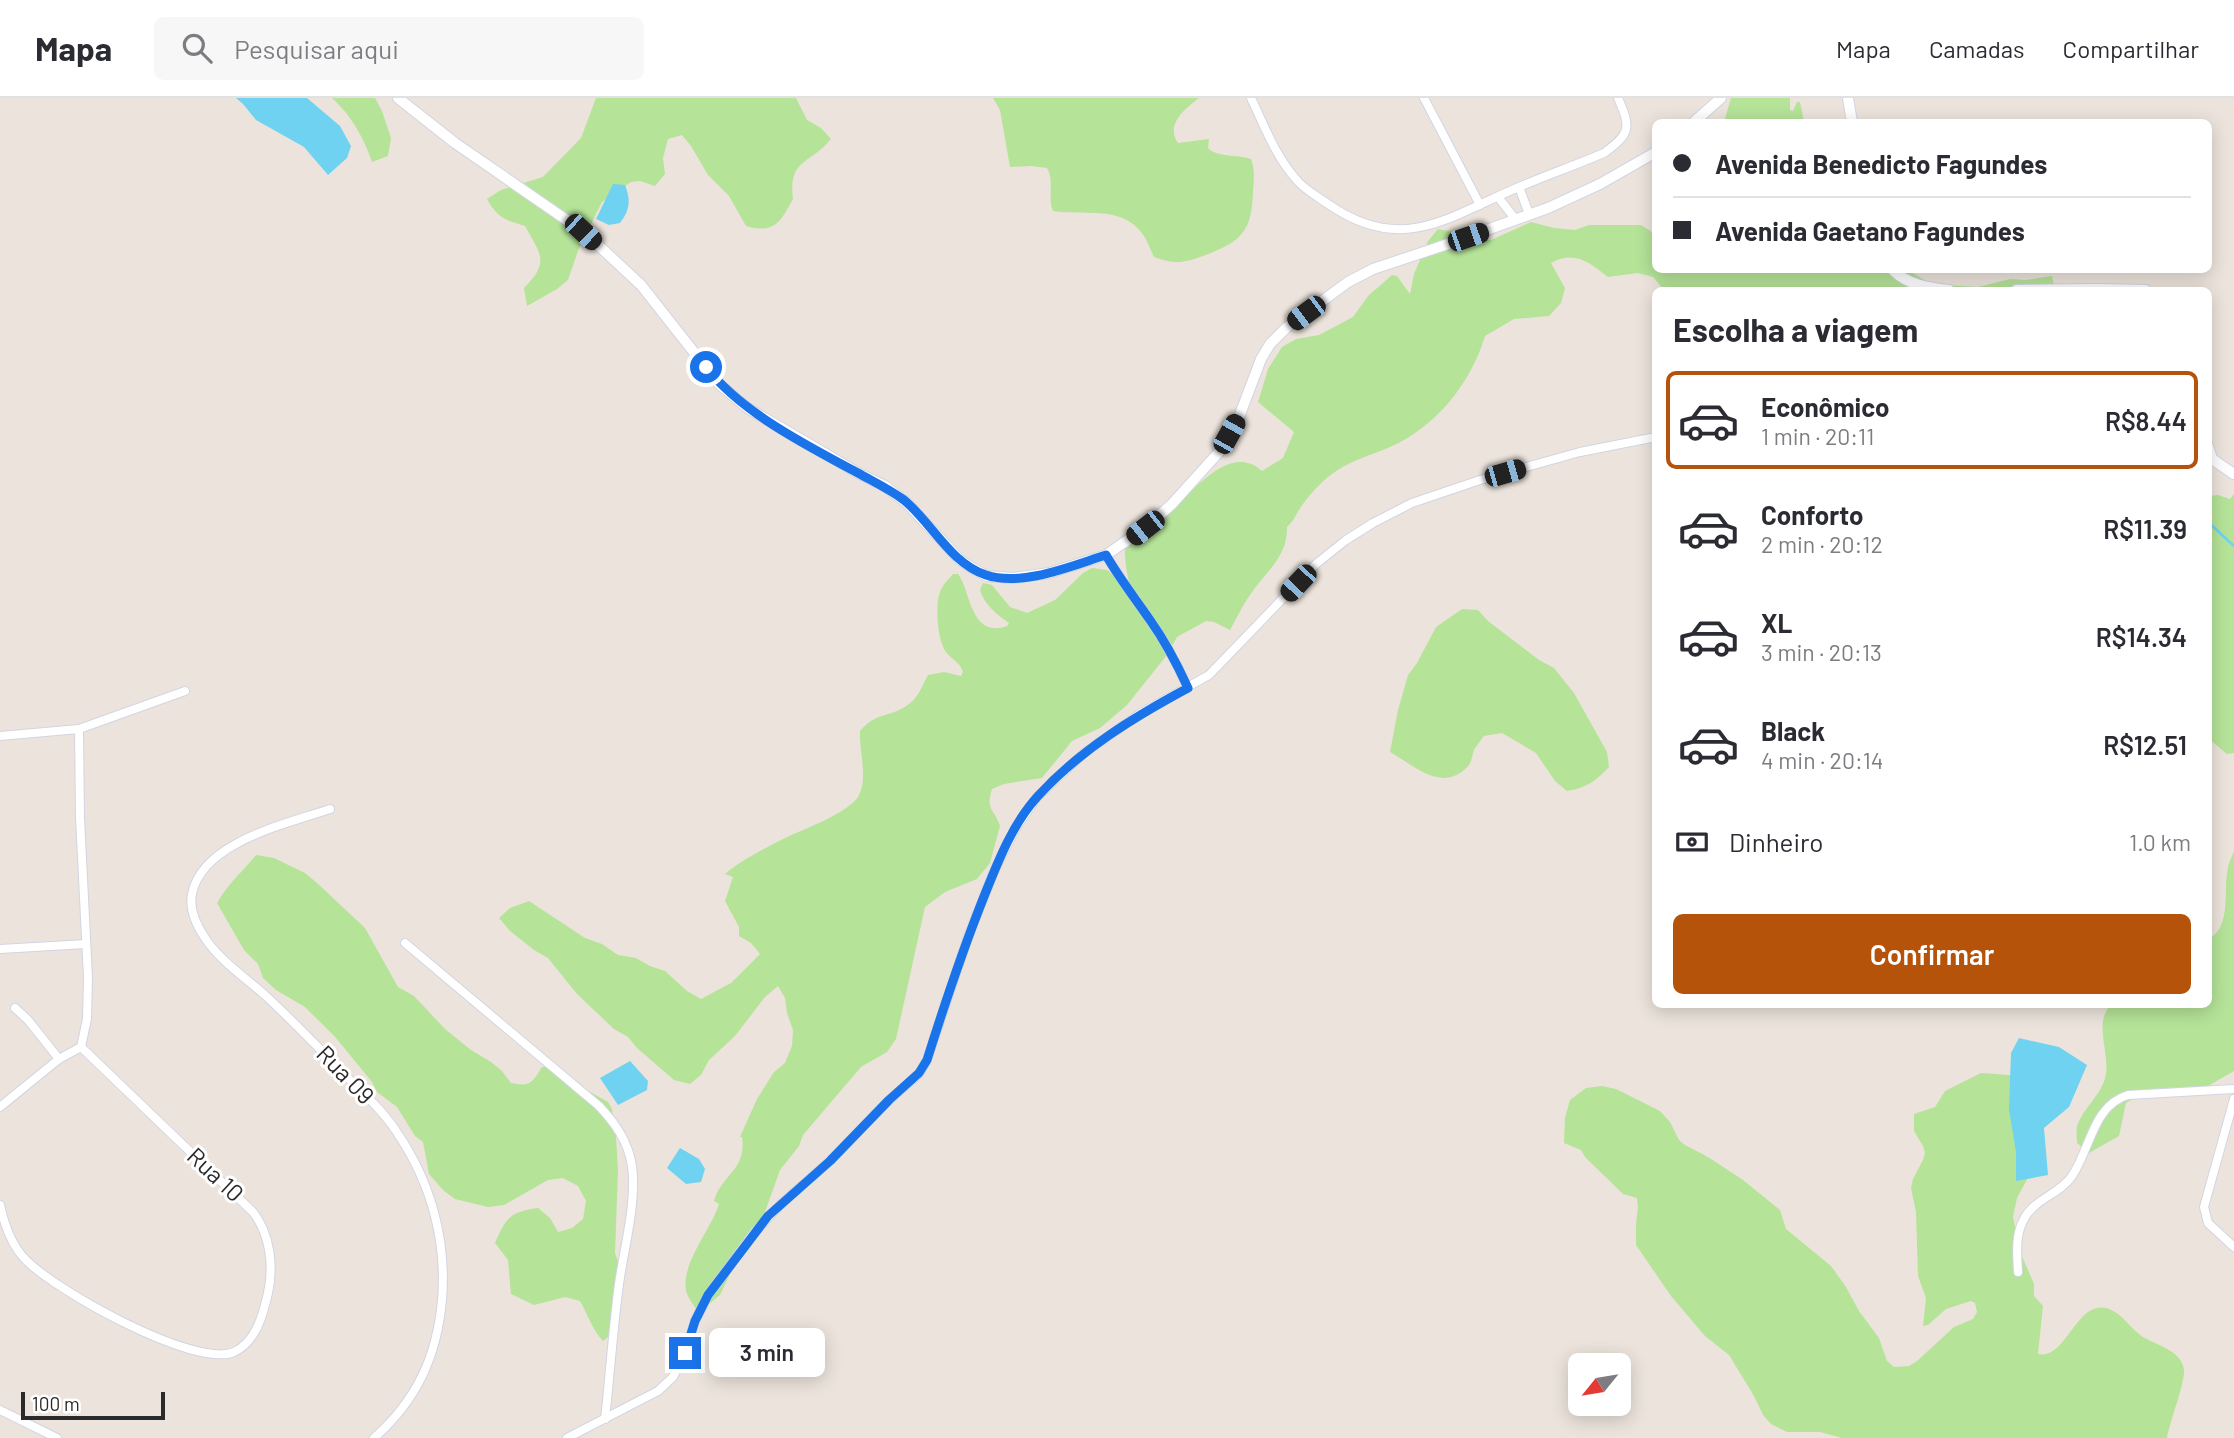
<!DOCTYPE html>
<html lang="pt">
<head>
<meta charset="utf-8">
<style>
  :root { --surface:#fff; --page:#f7f7f7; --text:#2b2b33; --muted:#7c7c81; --line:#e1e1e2; --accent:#b45309 }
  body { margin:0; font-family:Barlow,sans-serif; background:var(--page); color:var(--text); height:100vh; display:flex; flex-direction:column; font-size:26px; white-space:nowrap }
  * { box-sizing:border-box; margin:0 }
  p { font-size:23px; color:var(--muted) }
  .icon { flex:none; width:38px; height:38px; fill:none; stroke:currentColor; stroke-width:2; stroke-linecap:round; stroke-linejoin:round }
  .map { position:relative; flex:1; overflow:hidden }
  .drawer { position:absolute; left:1652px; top:189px; width:560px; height:721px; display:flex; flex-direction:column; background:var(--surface); border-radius:10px; box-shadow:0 4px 18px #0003 }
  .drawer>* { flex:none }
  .banner { position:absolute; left:1652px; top:21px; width:560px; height:154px; border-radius:10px; box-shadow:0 4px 18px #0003; display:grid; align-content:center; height:154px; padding:0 21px; background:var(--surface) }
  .needle { width:46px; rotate:240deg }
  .tools { position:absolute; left:1568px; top:1255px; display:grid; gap:14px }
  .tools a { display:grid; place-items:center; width:63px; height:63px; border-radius:10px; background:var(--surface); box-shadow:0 4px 18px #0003; font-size:35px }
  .scale { position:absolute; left:21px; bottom:18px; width:144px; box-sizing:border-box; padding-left:7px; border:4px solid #2a2a2a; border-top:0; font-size:19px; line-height:24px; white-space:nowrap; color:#2a2a2a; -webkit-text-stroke:5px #fff; paint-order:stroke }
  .end { position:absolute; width:32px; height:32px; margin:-16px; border:9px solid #1a73e8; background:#fff; box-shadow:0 0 0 4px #fff }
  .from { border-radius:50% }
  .bubble { position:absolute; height:49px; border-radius:10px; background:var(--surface); box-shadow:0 4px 18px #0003; font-size:23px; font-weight:600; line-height:49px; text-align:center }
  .car { position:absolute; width:21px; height:42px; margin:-21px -10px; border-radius:9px; box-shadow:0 0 5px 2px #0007; background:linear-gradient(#222 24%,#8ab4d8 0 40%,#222 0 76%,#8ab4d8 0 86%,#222 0) }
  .banner b { display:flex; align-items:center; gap:24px; height:66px; font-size:26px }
  .banner b+b { border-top:2px solid var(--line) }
  .banner i { width:18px; height:18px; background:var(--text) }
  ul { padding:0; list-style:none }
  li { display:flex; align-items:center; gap:21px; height:98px; margin:0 14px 10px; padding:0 7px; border:4px solid transparent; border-radius:10px }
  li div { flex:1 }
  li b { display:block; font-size:26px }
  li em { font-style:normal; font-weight:600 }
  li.selected { border-color:var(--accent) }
  li>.icon { width:63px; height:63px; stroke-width:1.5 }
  h2 { padding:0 21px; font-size:32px; line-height:84px }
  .pay { display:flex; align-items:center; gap:18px; height:77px; padding:0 21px; font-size:26px }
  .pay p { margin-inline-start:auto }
  .button { display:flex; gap:14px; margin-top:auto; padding:14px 21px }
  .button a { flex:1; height:80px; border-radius:10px; background:var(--accent); color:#fff; font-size:28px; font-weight:600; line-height:80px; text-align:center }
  header { display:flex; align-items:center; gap:42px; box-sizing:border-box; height:98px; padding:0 35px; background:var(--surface); border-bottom:2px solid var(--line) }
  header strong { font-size:33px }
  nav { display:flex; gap:38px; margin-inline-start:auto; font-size:24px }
  .search { width:490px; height:63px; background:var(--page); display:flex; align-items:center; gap:18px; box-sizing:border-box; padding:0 24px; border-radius:10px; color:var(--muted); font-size:26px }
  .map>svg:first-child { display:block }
  .green { fill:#b5e398 }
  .water { fill:#6ed2f0 }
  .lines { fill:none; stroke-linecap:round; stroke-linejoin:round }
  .stream { stroke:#6ed2f0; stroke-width:2.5 }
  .street-casing { stroke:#d1d5e3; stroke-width:10 }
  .secondary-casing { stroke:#d1d5e3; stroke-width:12 }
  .street { stroke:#fff; stroke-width:8 }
  .secondary { stroke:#fff; stroke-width:10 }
  .route { stroke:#1a73e8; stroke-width:9 }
  .labels { text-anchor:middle; stroke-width:6; stroke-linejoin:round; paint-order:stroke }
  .street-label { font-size:24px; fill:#2a2a2a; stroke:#fff }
</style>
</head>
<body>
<header>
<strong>Mapa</strong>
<div class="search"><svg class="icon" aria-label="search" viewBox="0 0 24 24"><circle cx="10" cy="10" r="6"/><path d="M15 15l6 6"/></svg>Pesquisar aqui</div>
<nav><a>Mapa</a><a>Camadas</a><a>Compartilhar</a></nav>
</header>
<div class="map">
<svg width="2234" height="1340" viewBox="0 0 2234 1340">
  <rect width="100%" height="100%" fill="#ece4dc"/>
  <g class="green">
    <path d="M332,0H375L382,13L391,40L388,58L372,64C364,40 351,17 332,0Z"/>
    <path d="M596,0H796L807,22L821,30L831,41C810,67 788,60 793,101C780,125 774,136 746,128L729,98L708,77L691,48L682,37L668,41L663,60L665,76L655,88L640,83L631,84L602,104L579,150L568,182L557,191L527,208L524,190C550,164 541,157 525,128C504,122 497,119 487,101L501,92L543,79L581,40Z"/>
    <path d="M993,0H1199C1185,11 1165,26 1178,45L1209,41L1208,50C1218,60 1237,56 1251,61C1255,71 1254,82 1253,93C1252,133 1242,143 1206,157C1183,165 1177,167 1154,159C1150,151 1147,141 1141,134C1120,107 1082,118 1053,113C1047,100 1055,83 1047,70L1031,68L1010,69L1000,12Z"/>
    <path d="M1731,0H1790V12L1793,13L1797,4H1800L1804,24H1724Z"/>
    <path d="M1531,124L1554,130L1575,132L1589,127H1641L1655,136L1656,172H1908L1926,183L1941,187L1978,189L2010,181L2026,182L2052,178L2055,192H1664L1653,179L1638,175L1608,179C1589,164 1574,152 1551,165L1565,190L1561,205L1549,218L1514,221L1485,238C1471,285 1436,329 1390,349C1370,358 1350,362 1332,376C1320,385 1307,399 1299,412C1295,418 1293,424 1287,429C1288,459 1265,474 1250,497C1242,508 1237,520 1230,532L1214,524L1206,523L1177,539L1167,557L1127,607L1100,630L1072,643L1042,680L1004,686L992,691C985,713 995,711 1000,728L990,765L977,781L945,794L925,809L896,941L887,954L861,969L803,1037L799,1048L780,1072L761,1125L735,1166L720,1197L709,1206L696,1211C693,1206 689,1201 687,1196C678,1169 711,1132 719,1106L714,1103C721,1077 747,1072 742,1039H740L757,1001L774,974L785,965L792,948L793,932L787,915L785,900L778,888L765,899L735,938L709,962L701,977L690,986L674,982L637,950L628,939L614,931L577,896L548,860L534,852L510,833L499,820L510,810L529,803L585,840L602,846L618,857L636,860L650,868L665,873L687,893L701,901L731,885L760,856L751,845L739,838V829L725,803L733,779L725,776C740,763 767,749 785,740C802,732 851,714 859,697C868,679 859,653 860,633C877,613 891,620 909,606C918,600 923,586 928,577L944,574L961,578L963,574C960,564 952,562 946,554C937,542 935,507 940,494C942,487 949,481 953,476H958C971,493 970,541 1007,528L1009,525C997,517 984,506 980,492L983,485L992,487L1010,509L1027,515L1055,502L1083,475L1092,470L1107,472L1130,489C1126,470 1122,454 1128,435C1139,433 1149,431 1159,424C1186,404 1226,341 1262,373L1283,360L1294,334L1258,304L1268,271L1282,249L1296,241L1319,237L1353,219L1368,198L1392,177L1397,178L1410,196L1414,176L1428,143L1438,131L1459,135L1467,133L1475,141L1491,142Z"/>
    <path d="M2234,396V655L2227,656L2209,641L2208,398L2218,397L2230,401Z"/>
    <path d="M1462,511L1478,512L1488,523L1539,562L1554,570L1574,595L1607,654L1609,669C1596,683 1586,690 1567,693L1555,683L1536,655L1502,635L1484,638C1481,642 1477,647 1474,652C1472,657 1472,663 1469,667C1443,697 1414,667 1390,654L1398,612L1408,577L1417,565L1436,529Z"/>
    <path d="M2234,753V973L2208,988L2191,994L2141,996L2126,1005L2119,1038L2089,1055L2077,1045C2077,1040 2076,1033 2077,1028C2082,1013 2097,1000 2103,986C2115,961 2090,925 2112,906H2208L2209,841C2232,828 2223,792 2228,769C2229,764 2232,758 2234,753Z"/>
    <path d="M256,757L274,760L305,775L317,785L365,830L398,889L414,898L445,931L471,952L491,964L502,973L511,985C530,989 532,985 542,969H546L608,1004L612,1011L616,1040L618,1072L615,1155L620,1169L614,1234L603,1243C592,1231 588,1217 580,1203L565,1199L534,1207L511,1196L508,1162L495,1145C506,1120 509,1114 538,1110L550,1120L558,1134L572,1130L583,1121L586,1103L578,1088L563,1080L548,1082L504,1107L488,1109L455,1101L443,1092L429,1076L423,1044L415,1038L397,1009L377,994L372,984L336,940L305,909L276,892L263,880L258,866L244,852L217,805C227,787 243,773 256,757Z"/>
    <path d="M1981,975L2009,977L2021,981L2036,1065L2017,1100L2013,1119L2021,1156L2034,1186V1198L2043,1208L2038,1256C2068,1263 2078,1191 2115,1214C2126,1221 2133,1233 2143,1239C2153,1245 2164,1248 2172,1254C2178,1258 2183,1264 2184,1272C2185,1285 2170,1323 2167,1340H1842L1820,1334H1787L1771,1326L1763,1317L1754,1298L1729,1257L1705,1238L1671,1198L1636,1147V1126L1638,1109L1637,1100L1623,1096L1585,1059L1581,1052L1564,1045L1565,1020L1570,1002L1586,990L1602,988L1616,991L1660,1013L1670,1024L1679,1042L1685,1047L1708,1059L1743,1082L1780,1112L1786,1131L1831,1168L1846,1189L1859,1213L1879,1240L1887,1263L1894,1269L1909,1268L1917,1263L1954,1229L1973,1221L1977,1214L1975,1205L1971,1203L1946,1211L1928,1227L1923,1228L1926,1200L1918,1178L1916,1114L1911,1090L1913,1081L1923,1062L1925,1055L1923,1048L1914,1033V1016L1935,1009L1945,993Z"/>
  </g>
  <g class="water">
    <path d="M236,0H307L340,28L351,48L347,60L328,77L304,49L256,22L243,6Z"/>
    <path d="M613,86L625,87C631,102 630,112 620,125L609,127L596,121Z"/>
    <path d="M2019,940L2059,949L2087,967L2069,1009L2044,1030L2048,1077L2016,1083V1054L2009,1011L2011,955Z"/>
    <path d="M630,963L648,983L647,992L618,1007L600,980Z"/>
    <path d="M680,1050L699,1061L705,1071L701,1084L686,1086L667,1070Z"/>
  </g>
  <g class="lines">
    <path class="stream" d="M2208,424L2234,448"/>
    <g class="street-casing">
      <g id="street">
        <path d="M1251,0C1264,27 1275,57 1295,80C1303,91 1317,98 1328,106C1403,158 1449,118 1519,89C1547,77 1576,67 1604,55C1631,35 1631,30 1618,0"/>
        <path d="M1424,0L1480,107"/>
        <path d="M1519,89L1529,116"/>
        <path d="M1498,99L1516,122"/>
        <path d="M1106,457C1119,480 1135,500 1150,522C1165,543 1177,566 1188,590"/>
        <path d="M0,638L79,631L185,593"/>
        <path d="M330,711C286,726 202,744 192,796C189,811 197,828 205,840C220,863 246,880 266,898C295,925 322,953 349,981C366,998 385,1015 398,1036C431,1085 447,1143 442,1202C437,1258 417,1302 374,1340"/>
        <path d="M405,845L599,1008C615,1025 628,1043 632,1068C637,1104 624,1150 619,1186C613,1231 610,1276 605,1321"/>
        <path d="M0,851L86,846"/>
        <path d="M15,910L28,922L59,961"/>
        <path d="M2234,1001L2204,1109L2208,1125L2234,1149"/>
        <path d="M0,1009L59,961L81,949"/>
        <path d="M0,1107C4,1125 11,1146 24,1160C52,1191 195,1271 234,1254C256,1244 263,1217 268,1195C274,1168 270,1136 253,1114L81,949L87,921L88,880L80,720L79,631"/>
        <path d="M2018,1174C2017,1156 2015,1137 2024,1121C2034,1101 2060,1096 2072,1078C2090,1052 2093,1007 2128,997L2234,991"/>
        <path d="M0,1312L57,1340"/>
        <path d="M567,1340L658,1293L673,1279L685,1255L695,1223L708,1197L754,1135L781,1106L830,1063L889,1002L919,976L927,962L968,839L995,771L1016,730L1037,699L1084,655L1141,615L1209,577L1316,466L1346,442L1373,425L1412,405L1480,382L1580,354L1656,339"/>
      </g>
    </g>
    <g class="secondary-casing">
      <g id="secondary">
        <path d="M398,0L455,45L584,134L641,187L719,286L749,311L860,376L885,388L907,405L960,462L972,470L987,478L1013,480L1049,475L1106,457L1145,430L1172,406L1219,354L1239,319L1261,261L1270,246L1287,229L1348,184L1373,171L1442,148L1548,110L1600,86L1656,54"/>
        <path d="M1848,0L1852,24"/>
        <path d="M1694,24L1721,0"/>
        <path d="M1893,172C1907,187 1930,190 1949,192"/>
        <path d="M2016,192L2096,191L2146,192"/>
        <path d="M2208,348L2212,361L2234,376"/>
      </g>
    </g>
    <use href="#street" class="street"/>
    <use href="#secondary" class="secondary"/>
  </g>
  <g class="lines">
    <path class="route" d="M685,1255L695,1223L708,1197L768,1118L830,1063L889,1002L919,975L927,962C944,908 962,854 983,801C997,766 1012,726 1038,698C1080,652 1134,619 1188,590C1177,566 1165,543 1150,522C1135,500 1119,480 1106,457C1071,468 1022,489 986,477C950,465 932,425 904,402C889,391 874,384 858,375C806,347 742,315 706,269"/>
  </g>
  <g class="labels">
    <g class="street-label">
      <text transform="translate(345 977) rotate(46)" y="8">Rua 09</text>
      <text transform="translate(215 1077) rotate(43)" y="8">Rua 10</text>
    </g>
  </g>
</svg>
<div class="tools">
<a><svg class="needle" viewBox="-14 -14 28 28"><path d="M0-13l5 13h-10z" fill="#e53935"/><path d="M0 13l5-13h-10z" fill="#7c7c81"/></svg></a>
</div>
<div class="scale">100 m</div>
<i class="end from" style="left:706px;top:269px"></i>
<i class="end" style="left:685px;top:1255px"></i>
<div class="bubble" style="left:709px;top:1230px;width:116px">3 min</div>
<i class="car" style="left:583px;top:134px;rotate:133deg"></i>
<i class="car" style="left:1468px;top:139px;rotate:71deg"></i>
<i class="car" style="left:1306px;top:215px;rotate:233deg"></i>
<i class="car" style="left:1229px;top:336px;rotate:29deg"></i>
<i class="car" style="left:1505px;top:375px;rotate:74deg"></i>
<i class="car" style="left:1145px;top:430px;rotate:232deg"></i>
<i class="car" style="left:1298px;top:485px;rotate:223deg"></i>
<div class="banner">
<b><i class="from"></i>Avenida Benedicto Fagundes</b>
<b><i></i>Avenida Gaetano Fagundes</b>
</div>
<section class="drawer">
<h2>Escolha a viagem</h2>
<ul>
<li class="selected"><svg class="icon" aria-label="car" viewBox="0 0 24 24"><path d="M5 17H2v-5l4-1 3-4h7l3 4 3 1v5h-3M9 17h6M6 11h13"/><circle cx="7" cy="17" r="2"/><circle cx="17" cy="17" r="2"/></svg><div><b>Econômico</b><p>1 min · 20:11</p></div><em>R$8.44</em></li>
<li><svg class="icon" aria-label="car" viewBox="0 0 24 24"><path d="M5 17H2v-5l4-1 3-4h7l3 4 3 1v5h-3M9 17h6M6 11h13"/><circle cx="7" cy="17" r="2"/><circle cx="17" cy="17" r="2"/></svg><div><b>Conforto</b><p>2 min · 20:12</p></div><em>R$11.39</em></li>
<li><svg class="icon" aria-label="car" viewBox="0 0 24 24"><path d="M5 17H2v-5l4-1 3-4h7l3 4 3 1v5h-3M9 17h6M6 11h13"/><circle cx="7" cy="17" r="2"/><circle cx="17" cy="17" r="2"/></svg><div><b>XL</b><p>3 min · 20:13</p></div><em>R$14.34</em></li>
<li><svg class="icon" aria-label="car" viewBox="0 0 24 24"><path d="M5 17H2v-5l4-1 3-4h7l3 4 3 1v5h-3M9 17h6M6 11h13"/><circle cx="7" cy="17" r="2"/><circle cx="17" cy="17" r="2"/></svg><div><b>Black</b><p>4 min · 20:14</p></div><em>R$12.51</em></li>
</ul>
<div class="pay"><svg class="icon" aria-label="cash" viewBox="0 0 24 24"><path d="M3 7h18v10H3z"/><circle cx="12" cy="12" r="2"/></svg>Dinheiro<p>1.0 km</p></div>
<div class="button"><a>Confirmar</a></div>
</section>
</div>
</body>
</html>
